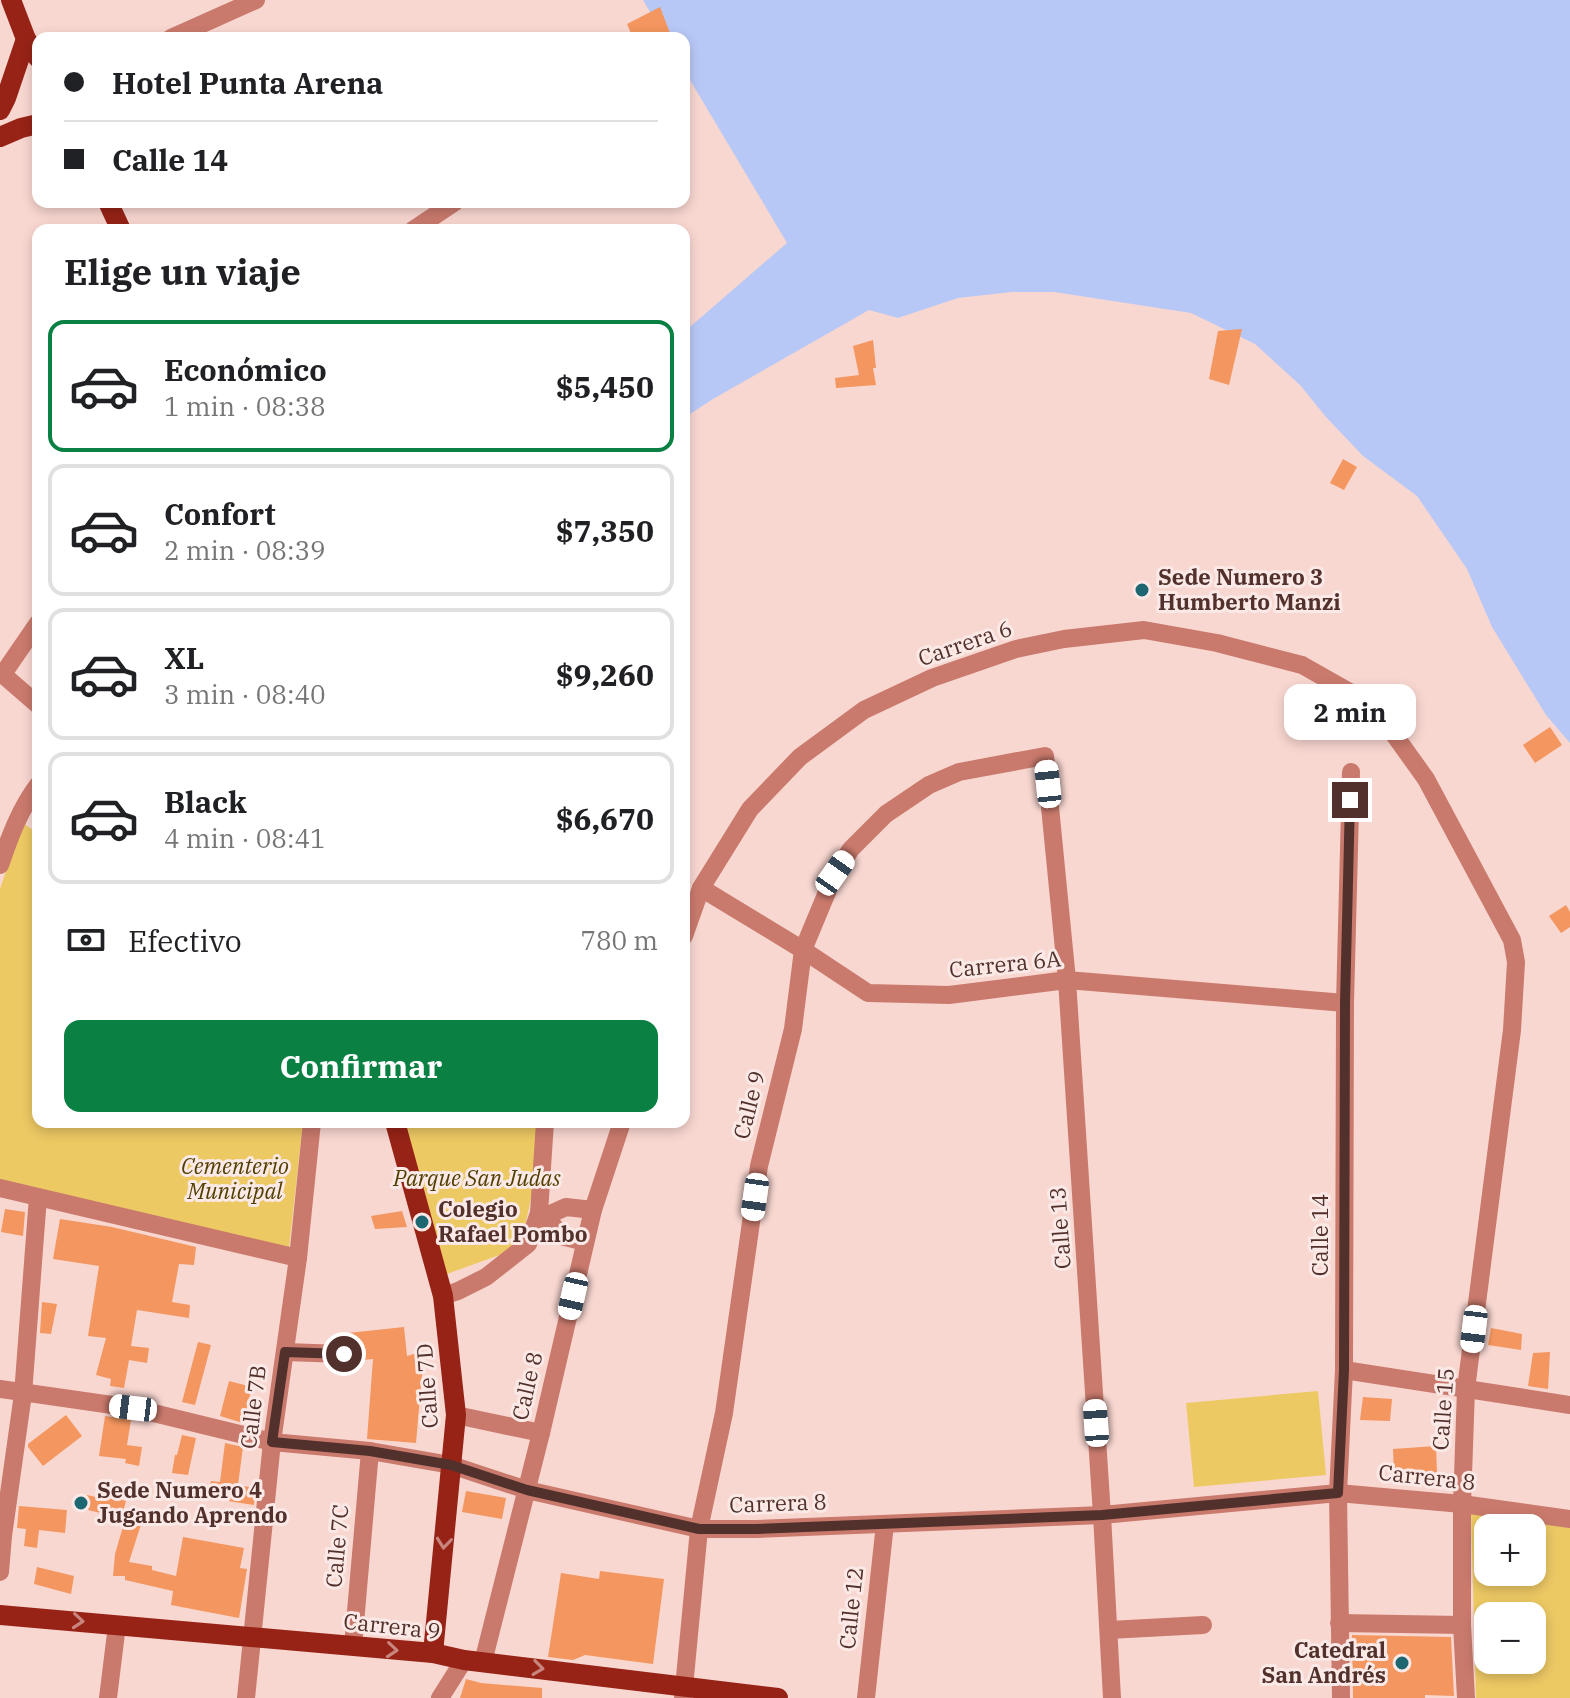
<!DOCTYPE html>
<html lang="es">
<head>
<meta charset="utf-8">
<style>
  :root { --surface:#fff; --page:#f2f2f2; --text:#202124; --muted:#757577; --line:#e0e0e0; --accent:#0b8043 }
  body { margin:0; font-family:"IBM Plex Serif",serif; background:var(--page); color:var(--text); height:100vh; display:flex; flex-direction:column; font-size:30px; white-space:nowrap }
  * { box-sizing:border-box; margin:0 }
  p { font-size:26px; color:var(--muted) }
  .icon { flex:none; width:44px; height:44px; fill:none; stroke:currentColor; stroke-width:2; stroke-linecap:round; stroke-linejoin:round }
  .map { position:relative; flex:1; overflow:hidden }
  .details { position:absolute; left:32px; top:224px; width:658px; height:904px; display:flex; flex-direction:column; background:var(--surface); border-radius:16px; box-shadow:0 4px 12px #0003 }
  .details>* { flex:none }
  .banner { position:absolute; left:32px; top:32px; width:658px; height:176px; border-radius:16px; box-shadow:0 4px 12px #0003; display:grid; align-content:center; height:176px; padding:0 32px; background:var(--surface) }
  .buttons { position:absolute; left:1474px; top:1514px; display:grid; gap:16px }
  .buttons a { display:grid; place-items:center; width:72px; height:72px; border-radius:16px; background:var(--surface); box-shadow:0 4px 12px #0003; font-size:40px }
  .end { position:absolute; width:36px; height:36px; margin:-18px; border:10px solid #52312c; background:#fff; box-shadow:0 0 0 4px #fff }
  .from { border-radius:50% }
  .bubble { position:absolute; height:56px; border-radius:16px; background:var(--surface); box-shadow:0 4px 12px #0003; font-size:26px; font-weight:700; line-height:56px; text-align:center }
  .car { position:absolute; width:24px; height:48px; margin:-24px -12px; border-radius:10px; box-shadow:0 0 6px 2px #0007; background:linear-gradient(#fff 24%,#345 0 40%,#fff 0 76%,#345 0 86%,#fff 0) }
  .banner b { display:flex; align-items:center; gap:28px; height:76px; font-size:30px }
  .banner b+b { border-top:2px solid var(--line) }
  .banner i { width:20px; height:20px; background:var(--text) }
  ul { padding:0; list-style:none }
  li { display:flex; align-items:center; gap:24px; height:132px; margin:0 16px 12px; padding:0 16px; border:4px solid var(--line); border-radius:16px }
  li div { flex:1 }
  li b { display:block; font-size:30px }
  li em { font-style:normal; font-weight:700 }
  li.current { border-color:var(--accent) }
  li>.icon { width:72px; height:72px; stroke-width:1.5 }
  h2 { padding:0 32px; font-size:36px; line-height:96px }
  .pay { display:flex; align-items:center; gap:20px; height:88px; padding:0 32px; font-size:30px }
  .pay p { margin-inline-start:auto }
  .primary-button { display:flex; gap:16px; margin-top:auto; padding:16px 32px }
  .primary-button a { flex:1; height:92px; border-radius:16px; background:var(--accent); color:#fff; font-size:32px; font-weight:700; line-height:92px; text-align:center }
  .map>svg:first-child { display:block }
  .green { fill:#edc964; fill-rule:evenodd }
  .water { fill:#b8c8f6 }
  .building { fill:#f3965f }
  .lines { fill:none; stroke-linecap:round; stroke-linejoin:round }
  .minor { stroke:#ca7a6d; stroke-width:18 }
  .major { stroke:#972317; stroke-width:20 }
  .oneway { stroke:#c8867e }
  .route { stroke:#52312c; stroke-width:10 }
  .poi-dot { fill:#1d6773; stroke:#fae9e6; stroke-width:3 }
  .labels { text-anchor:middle; stroke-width:6; stroke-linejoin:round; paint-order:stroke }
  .poi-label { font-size:22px; font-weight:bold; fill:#52312c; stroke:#fae9e6; text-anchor:start }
  .street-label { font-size:22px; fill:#52312c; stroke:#fae9e6 }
  .park-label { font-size:22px; font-style:italic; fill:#523f00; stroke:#fae9e6 }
</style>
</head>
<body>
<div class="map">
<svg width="1570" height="1698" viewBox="0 0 1570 1698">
  <rect width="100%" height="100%" fill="#f9d7d1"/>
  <g class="green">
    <path d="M22,822L38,834V1122H303L289,1248L0,1180V889Z"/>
    <path d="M404,1122H537L533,1189L522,1240L511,1251L444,1275Z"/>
    <path d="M1318,1391L1326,1475L1194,1487L1186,1403Z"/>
    <path d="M1471,1512L1570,1528V1698H1476ZM1488,1528H1532V1572H1488ZM1488,1616H1532V1660H1488Z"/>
  </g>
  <path class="water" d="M643,0H1570V743L1546,715L1492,627L1467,569L1417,496L1363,456L1326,417L1300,385L1255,344L1191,313L1054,292H1012L958,298L898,318L869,310L713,399L684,418V332L787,243L684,70V38H665Z"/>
  <g class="building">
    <path d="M660,7L670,33L659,38H633L627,24Z"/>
    <path d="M1242,329L1229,385L1209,379L1218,331Z"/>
    <path d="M873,340L876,368H873L876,385L836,388L835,378L859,375L853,346Z"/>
    <path d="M1343,459L1357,467L1344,490L1330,483Z"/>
    <path d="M1550,727L1562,745L1535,763L1523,745Z"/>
    <path d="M1566,905L1570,912V927L1561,933L1549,916Z"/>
    <path d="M5,1209L25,1212L23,1236L1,1232Z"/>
    <path d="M402,1211L407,1227L375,1229L371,1216Z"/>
    <path d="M60,1219L112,1227L196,1247L194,1265L179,1264L172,1302L190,1305L189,1318L137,1310L131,1346L149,1348L147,1363L129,1360L124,1388L110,1386L111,1379L96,1375L106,1338L88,1336L99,1266L53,1259Z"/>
    <path d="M42,1302L57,1304L51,1334L40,1333Z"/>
    <path d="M404,1327L407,1356L424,1351L416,1443L367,1439L373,1359L354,1361L356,1354L354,1348L349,1343L348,1333Z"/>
    <path d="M1491,1328L1522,1334L1521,1350L1488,1345Z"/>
    <path d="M198,1342L211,1345L195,1405L182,1402Z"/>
    <path d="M1550,1352L1548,1389L1528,1386L1533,1353Z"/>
    <path d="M229,1381L252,1387L243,1423L220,1416Z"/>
    <path d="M1363,1397L1392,1399L1390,1421L1360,1420Z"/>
    <path d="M66,1415L82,1436L43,1466L28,1447V1444Z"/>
    <path d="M105,1416L131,1420L127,1445L142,1447L139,1466L125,1463L126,1459L99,1456Z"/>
    <path d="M182,1435L196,1438L188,1475L172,1473L175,1455H177Z"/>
    <path d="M225,1443L243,1447L238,1485L255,1488L254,1505L208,1498L211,1481L220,1482Z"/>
    <path d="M1436,1446L1437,1474L1394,1477L1393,1449Z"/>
    <path d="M98,1488L124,1494L122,1500L126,1501L121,1518L84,1509L87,1495L96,1497Z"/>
    <path d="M466,1491L506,1498L502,1519L462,1512Z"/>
    <path d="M19,1506L67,1510L65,1533L39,1530L37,1548L24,1546L26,1529L17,1528Z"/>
    <path d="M127,1513L143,1518L129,1562L152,1566V1570L176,1576L183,1537L244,1548L240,1568L247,1569L239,1618L171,1605L173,1591L125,1580V1576H113L115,1554Z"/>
    <path d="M37,1567L74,1576L71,1594L34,1584Z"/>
    <path d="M600,1571L664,1579L653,1664L585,1655L573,1660L548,1657L561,1573L599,1579Z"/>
    <path d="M1352,1635L1451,1637L1454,1696L1425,1695V1698H1353Z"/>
    <path d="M466,1679L481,1683L542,1688V1698H460Z"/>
  </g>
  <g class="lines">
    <g class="minor">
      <path d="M171,38L256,0"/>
      <path d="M413,230L455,202"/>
      <path d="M0,672L38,705"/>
      <path d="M3,674L38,623"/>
      <path d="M0,865C10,836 20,809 38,785"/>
      <path d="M701,888L803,950L868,993L949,995L1067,980L1345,1003"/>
      <path d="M684,936L701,888L750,809L800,757L864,710L932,678L1016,649L1064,639L1144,630L1217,643L1302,665L1355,695L1383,719L1426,779L1512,940L1516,962L1512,1030L1466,1389L1462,1504V1625L1466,1698"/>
      <path d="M0,1188L298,1258"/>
      <path d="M539,1213L546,1216L561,1236L585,1242"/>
      <path d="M546,1216L566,1207L593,1210"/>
      <path d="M443,1296L458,1291L486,1277L528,1244L539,1213L545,1122"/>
      <path d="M285,1352L344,1354"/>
      <path d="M1344,1370L1570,1405"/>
      <path d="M0,1389L133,1408L272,1442L370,1451L451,1465L527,1490L699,1529H756L1102,1515L1338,1493L1462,1504L1570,1519"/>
      <path d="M456,1415L541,1433"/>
      <path d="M0,1572L3,1536L23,1394L38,1197"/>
      <path d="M1339,1623L1462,1625"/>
      <path d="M1109,1630L1203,1625"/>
      <path d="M353,1646L370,1451"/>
      <path d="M483,1662L541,1433L593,1210L622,1122"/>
      <path d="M108,1698L117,1625"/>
      <path d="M246,1698L272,1442L298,1258L312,1122"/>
      <path d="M440,1698L464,1660"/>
      <path d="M683,1698L699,1529L724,1413L759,1166L793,1029L803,950L835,873L851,849L886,814L929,785L959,772L1045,756L1067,980L1102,1515L1112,1698"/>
      <path d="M866,1698L885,1524"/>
      <path d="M1341,1698L1338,1493L1344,1370L1345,1003L1351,772"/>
    </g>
    <g class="major">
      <path d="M11,0L26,39L38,58"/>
      <path d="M0,110L6,98L26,39"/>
      <path d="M0,137L21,128L38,124"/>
      <path d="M108,202L121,230"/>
      <path d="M395,1122L443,1296L456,1415L433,1653"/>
      <path d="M0,1615L433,1653L464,1660L778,1698"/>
    </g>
  </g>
  <defs><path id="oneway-chevron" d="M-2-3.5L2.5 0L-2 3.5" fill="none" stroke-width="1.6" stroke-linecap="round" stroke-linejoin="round" transform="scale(2)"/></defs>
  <g class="oneway">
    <use href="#oneway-chevron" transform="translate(444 1543) rotate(96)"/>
    <use href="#oneway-chevron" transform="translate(78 1621) rotate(5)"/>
    <use href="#oneway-chevron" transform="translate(392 1650) rotate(5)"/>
    <use href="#oneway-chevron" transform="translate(538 1668) rotate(7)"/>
  </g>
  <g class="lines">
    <path class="route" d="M344,1354L285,1352L272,1442L370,1451L451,1465L527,1490L699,1529H756L1102,1515L1338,1493L1344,1370L1345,1003L1350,800"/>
  </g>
  <g class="poi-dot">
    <circle cx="1142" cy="590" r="8"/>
    <circle cx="422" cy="1222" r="8"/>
    <circle cx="81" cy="1503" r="8"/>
    <circle cx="1402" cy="1663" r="8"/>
  </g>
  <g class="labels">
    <g class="poi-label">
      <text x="1158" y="585">Sede Numero 3<tspan x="1158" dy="25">Humberto Manzi</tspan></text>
      <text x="438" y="1217">Colegio<tspan x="438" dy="25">Rafael Pombo</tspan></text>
      <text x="97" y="1498">Sede Numero 4<tspan x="97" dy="25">Jugando Aprendo</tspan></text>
      <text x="1386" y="1658" text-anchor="end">Catedral<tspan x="1386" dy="25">San Andrés</tspan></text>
    </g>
    <g class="street-label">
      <text transform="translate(965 643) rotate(-19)" y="8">Carrera 6</text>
      <text transform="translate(1005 964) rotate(-6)" y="8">Carrera 6A</text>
      <text transform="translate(749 1105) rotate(-76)" y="8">Calle 9</text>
      <text transform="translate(1060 1228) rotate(-94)" y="8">Calle 13</text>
      <text transform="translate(1320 1235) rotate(-90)" y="8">Calle 14</text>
      <text transform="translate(427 1386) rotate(-94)" y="8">Calle 7D</text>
      <text transform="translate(527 1386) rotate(-77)" y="8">Calle 8</text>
      <text transform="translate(253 1407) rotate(-83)" y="8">Calle 7B</text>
      <text transform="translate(1443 1409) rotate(-86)" y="8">Calle 15</text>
      <text transform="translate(1427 1477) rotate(6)" y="8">Carrera 8</text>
      <text transform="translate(778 1503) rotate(-2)" y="8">Carrera 8</text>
      <text transform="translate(337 1546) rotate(-85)" y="8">Calle 7C</text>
      <text transform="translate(851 1608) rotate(-84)" y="8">Calle 12</text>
      <text transform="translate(392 1626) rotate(6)" y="8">Carrera 9</text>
    </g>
    <g class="park-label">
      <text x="235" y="1174">Cementerio<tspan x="235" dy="25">Municipal</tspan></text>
      <text x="477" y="1186">Parque San Judas</text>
    </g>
  </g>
</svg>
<div class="buttons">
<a>+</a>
<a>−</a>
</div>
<i class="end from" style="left:344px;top:1354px"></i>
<i class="end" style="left:1350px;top:800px"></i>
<div class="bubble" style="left:1284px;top:684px;width:132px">2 min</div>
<i class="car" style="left:1048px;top:784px;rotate:354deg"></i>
<i class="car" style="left:835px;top:873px;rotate:35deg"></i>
<i class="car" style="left:755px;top:1197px;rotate:188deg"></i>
<i class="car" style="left:573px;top:1296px;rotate:193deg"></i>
<i class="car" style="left:1474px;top:1329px;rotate:187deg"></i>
<i class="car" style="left:133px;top:1408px;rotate:277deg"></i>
<i class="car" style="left:1096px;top:1423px;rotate:356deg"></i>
<div class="banner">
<b><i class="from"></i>Hotel Punta Arena</b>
<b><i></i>Calle 14</b>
</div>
<section class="details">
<h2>Elige un viaje</h2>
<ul>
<li class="current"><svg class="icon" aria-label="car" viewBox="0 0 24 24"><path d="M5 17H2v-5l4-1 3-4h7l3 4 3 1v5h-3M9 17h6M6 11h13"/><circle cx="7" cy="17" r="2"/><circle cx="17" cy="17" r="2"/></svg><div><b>Económico</b><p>1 min · 08:38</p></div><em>$5,450</em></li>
<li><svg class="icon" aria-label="car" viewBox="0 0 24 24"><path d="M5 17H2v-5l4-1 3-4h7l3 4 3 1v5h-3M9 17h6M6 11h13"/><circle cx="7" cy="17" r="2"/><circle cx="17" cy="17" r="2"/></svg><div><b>Confort</b><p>2 min · 08:39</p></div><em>$7,350</em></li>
<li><svg class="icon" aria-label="car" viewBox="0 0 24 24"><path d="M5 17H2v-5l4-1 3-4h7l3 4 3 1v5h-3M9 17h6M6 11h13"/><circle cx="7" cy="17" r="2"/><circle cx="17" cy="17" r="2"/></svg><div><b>XL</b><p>3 min · 08:40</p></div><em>$9,260</em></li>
<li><svg class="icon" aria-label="car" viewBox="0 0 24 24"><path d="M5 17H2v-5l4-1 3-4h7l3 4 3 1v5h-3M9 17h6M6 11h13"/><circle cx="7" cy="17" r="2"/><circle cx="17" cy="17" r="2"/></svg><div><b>Black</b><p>4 min · 08:41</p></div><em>$6,670</em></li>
</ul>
<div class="pay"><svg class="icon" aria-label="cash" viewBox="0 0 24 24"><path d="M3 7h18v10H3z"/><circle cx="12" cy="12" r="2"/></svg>Efectivo<p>780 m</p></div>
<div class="primary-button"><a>Confirmar</a></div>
</section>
</div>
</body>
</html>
